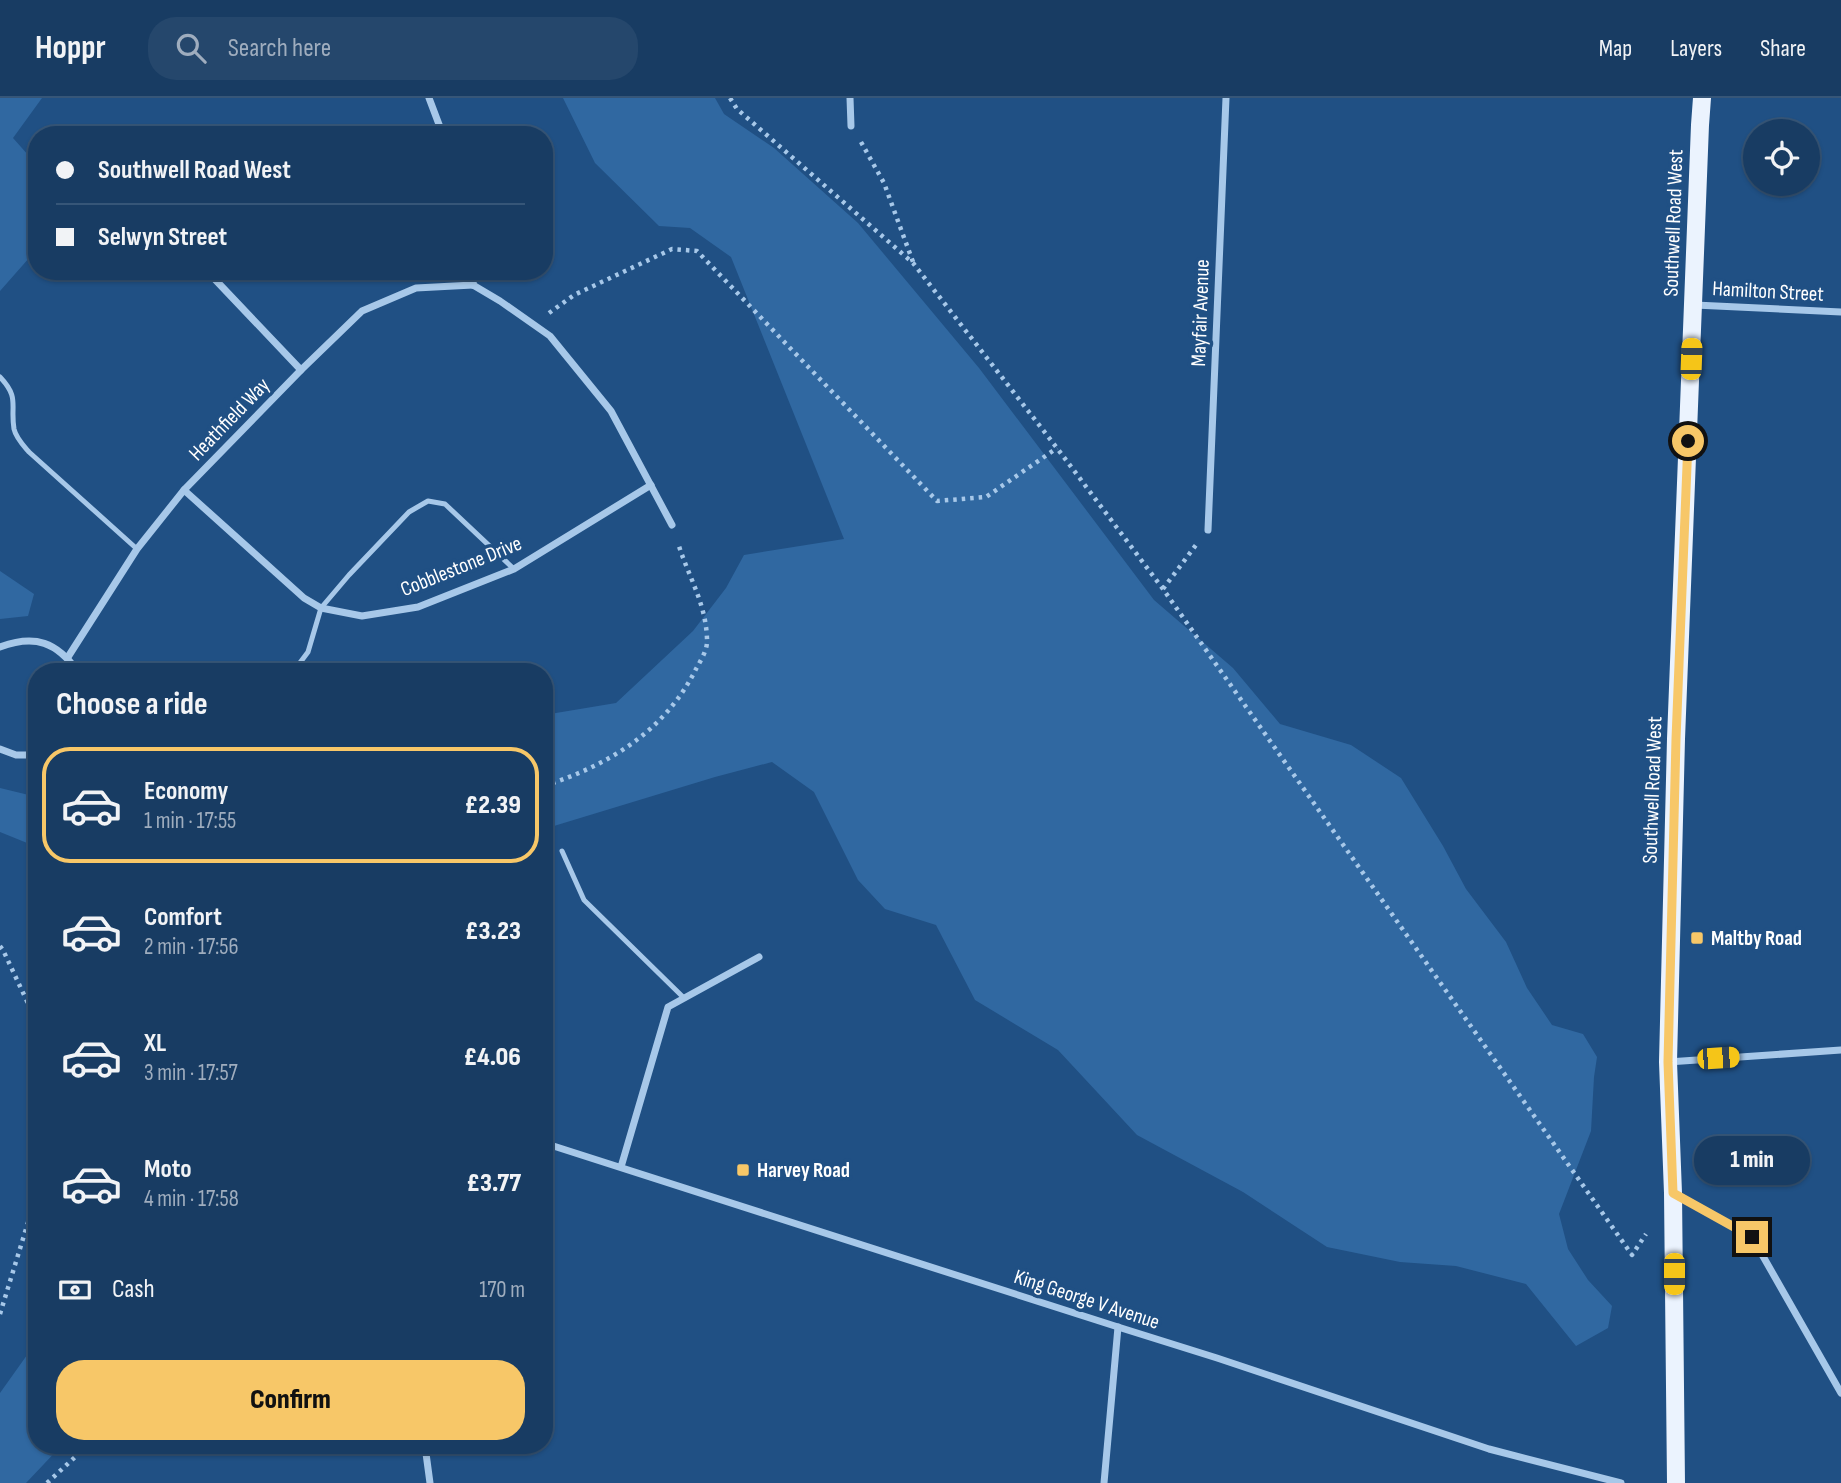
<!DOCTYPE html>
<html lang="en">
<head>
<meta charset="utf-8">
<style>
  :root { --surface:#183c63; --page:#25476c; --text:#f1f3f6; --muted:#9fadbe; --line:#365678; --accent:#f7c768 }
  body { margin:0; font-family:"Sofia Sans Condensed",sans-serif; background:var(--page); color:var(--text); height:100vh; display:flex; flex-direction:column; font-size:26px; white-space:nowrap }
  * { box-sizing:border-box; margin:0 }
  p { font-size:23px; color:var(--muted) }
  .icon { flex:none; width:38px; height:38px; fill:none; stroke:currentColor; stroke-width:2; stroke-linecap:round; stroke-linejoin:round }
  .map { position:relative; flex:1; overflow:hidden }
  .panel { position:absolute; left:28px; top:565px; width:525px; height:791px; display:flex; flex-direction:column; background:var(--surface); border-radius:28px; box-shadow:0 2px 5px #0004,0 0 0 2px var(--line) }
  .panel>* { flex:none }
  .hud { position:absolute; left:28px; top:28px; width:525px; height:154px; border-radius:28px; box-shadow:0 2px 5px #0004,0 0 0 2px var(--line); display:grid; align-content:center; height:154px; padding:0 28px; background:var(--surface) }
  .tools { position:absolute; left:1743px; top:21px; display:grid; gap:14px }
  .tools a { display:grid; place-items:center; width:77px; height:77px; border-radius:50%; background:var(--surface); box-shadow:0 2px 5px #0004,0 0 0 2px var(--line); font-size:35px }
  .end { position:absolute; width:32px; height:32px; margin:-16px; border:9px solid #f7c768; background:#111; box-shadow:0 0 0 4px #111 }
  .from { border-radius:50% }
  .bubble { position:absolute; height:49px; border-radius:24px; background:var(--surface); box-shadow:0 2px 5px #0004,0 0 0 2px var(--line); font-size:23px; font-weight:800; line-height:49px; text-align:center }
  .car { position:absolute; width:21px; height:42px; margin:-21px -10px; border-radius:9px; box-shadow:0 0 5px 2px #0007; background:linear-gradient(#f5c518 24%,#345 0 40%,#f5c518 0 76%,#345 0 86%,#f5c518 0) }
  .hud b { display:flex; align-items:center; gap:24px; height:66px; font-size:26px }
  .hud b+b { border-top:2px solid var(--line) }
  .hud i { width:18px; height:18px; background:var(--text) }
  ul { padding:0; list-style:none }
  li { display:flex; align-items:center; gap:21px; height:116px; margin:0 14px 10px; padding:0 14px; border:4px solid transparent; border-radius:28px }
  li div { flex:1 }
  li b { display:block; font-size:26px }
  li em { font-style:normal; font-weight:800 }
  li.active { border-color:var(--accent) }
  li>.icon { width:63px; height:63px; stroke-width:1.5 }
  h2 { padding:0 28px; font-size:32px; line-height:84px }
  .pay { display:flex; align-items:center; gap:18px; height:77px; padding:0 28px; font-size:26px }
  .pay p { margin-inline-start:auto }
  .button { display:flex; gap:14px; margin-top:auto; padding:14px 28px }
  .button a { flex:1; height:80px; border-radius:28px; background:var(--accent); color:#111; font-size:28px; font-weight:800; line-height:80px; text-align:center }
  header { display:flex; align-items:center; gap:42px; box-sizing:border-box; height:98px; padding:0 35px; background:var(--surface); border-bottom:2px solid var(--line) }
  header strong { font-size:33px }
  nav { display:flex; gap:38px; margin-inline-start:auto; font-size:24px }
  .search { width:490px; height:63px; background:var(--page); display:flex; align-items:center; gap:18px; box-sizing:border-box; padding:0 24px; border-radius:28px; color:var(--muted); font-size:26px }
  .map>svg:first-child { display:block }
  .green { fill:#3068a1 }
  .lines { fill:none; stroke-linecap:round; stroke-linejoin:round }
  .path { stroke:#a7c8e9; stroke-width:4.5; stroke-dasharray:3.5 5; stroke-linecap:butt }
  .service { stroke:#a7c8e9; stroke-width:5 }
  .minor { stroke:#a7c8e9; stroke-width:7 }
  .primary { stroke:#ebf3fe; stroke-width:18 }
  .route { stroke:#f7c768; stroke-width:9 }
  .poi-dot { fill:#f7c768; stroke:#205084; stroke-width:2.5 }
  .labels { text-anchor:middle; stroke-width:7; stroke-linejoin:round; paint-order:stroke }
  .street-label { font-size:21px; fill:#fff; stroke:#205084 }
  .poi-label { font-size:21px; font-weight:bold; fill:#fff; stroke:#205084; text-anchor:start }
</style>
</head>
<body>
<header>
<strong>Hoppr</strong>
<div class="search"><svg class="icon" aria-label="search" viewBox="0 0 24 24"><circle cx="10" cy="10" r="6"/><path d="M15 15l6 6"/></svg>Search here</div>
<nav><a>Map</a><a>Layers</a><a>Share</a></nav>
</header>
<div class="map">
<svg width="1841" height="1385" viewBox="0 0 1841 1385">
  <rect width="100%" height="100%" fill="#205084"/>
  <g class="green">
    <path d="M0,0H42L13,40L37,67V151L0,193Z"/>
    <path d="M563,0H715L724,16L774,50L858,125L979,270L1154,502L1233,570L1280,626L1351,647L1401,680L1443,748L1466,791L1506,844L1527,890L1552,927L1583,936L1597,959L1594,979L1591,1033L1559,1116L1568,1151L1588,1182L1612,1208L1608,1230L1576,1248L1526,1186L1456,1168L1400,1164L1327,1149L1243,1094L1137,1037L1058,952L975,902L936,827L885,811L858,782L814,694L772,664L715,679L544,731V617L616,605L693,533L726,490L744,457L844,441L731,159L690,130L659,128L595,65Z"/>
    <path d="M0,473L34,496L28,518L0,521Z"/>
    <path d="M0,690L37,699V749L0,734Z"/>
    <path d="M37,1243V1348H61L26,1385H0V1295Z"/>
  </g>
  <g class="lines">
    <g class="path">
      <path d="M730,0L737,11L913,165L1057,350L1163,491L1632,1157L1646,1136"/>
      <path d="M861,44L884,85L913,164"/>
      <path d="M549,215L574,197L672,151L697,153L937,403L986,399L1057,350"/>
      <path d="M1163,491L1196,447"/>
      <path d="M544,688C609,667 665,633 696,571C701,562 708,551 707,541C706,505 688,478 678,445"/>
      <path d="M0,848L3,852L33,916L37,935"/>
      <path d="M0,1216L37,1095"/>
      <path d="M47,1385L87,1348"/>
    </g>
    <g class="service">
      <path d="M0,279C20,300 10,307 14,331C16,340 23,347 29,354L137,451"/>
      <path d="M293,574L308,554L321,510L349,477L409,414L428,403L445,406L514,471"/>
      <path d="M562,753L584,802L684,900"/>
    </g>
    <g class="minor">
      <path d="M429,0L443,37"/>
      <path d="M850,0L851,28"/>
      <path d="M207,173L301,272"/>
      <path d="M473,187L500,203L550,238L611,313L672,427"/>
      <path d="M473,187L474,173"/>
      <path d="M1695,207L1841,214"/>
      <path d="M184,392L304,500L321,510L362,518L418,509L514,471L651,387"/>
      <path d="M1208,432L1226,0"/>
      <path d="M0,549C35,536 57,544 78,574"/>
      <path d="M68,559L137,451L184,392L301,272L362,213L416,190L473,187"/>
      <path d="M0,651L16,657H37"/>
      <path d="M1668,964L1841,952"/>
      <path d="M544,1045L1118,1229L1217,1260L1489,1351L1621,1385"/>
      <path d="M621,1069L668,909L759,859"/>
      <path d="M1674,1095L1752,1139L1841,1295"/>
      <path d="M425,1348L430,1385"/>
      <path d="M1104,1385L1118,1229"/>
    </g>
    <path class="primary" d="M1676,1385L1673,1095L1668,964L1676,641L1700,27L1702,0"/>
  </g>
  <g class="lines">
    <path class="route" d="M1688,343L1676,641L1668,964L1673,1095L1752,1139"/>
  </g>
  <g class="poi-dot">
    <rect x="1690" y="833" width="14" height="14" rx="3.5"/>
    <rect x="736" y="1065" width="14" height="14" rx="3.5"/>
  </g>
  <g class="labels">
    <g class="street-label">
      <text transform="translate(1673 125) rotate(-88)" y="7">Southwell Road West</text>
      <text transform="translate(1768 193) rotate(3)" y="7">Hamilton Street</text>
      <text transform="translate(1200 215) rotate(-88)" y="7">Mayfair Avenue</text>
      <text transform="translate(229 321) rotate(-46)" y="7">Heathfield Way</text>
      <text transform="translate(461 468) rotate(-22)" y="7">Cobblestone Drive</text>
      <text transform="translate(1652 692) rotate(-88)" y="7">Southwell Road West</text>
      <text transform="translate(1087 1201) rotate(18)" y="7">King George V Avenue</text>
    </g>
    <g class="poi-label">
      <text x="1711" y="847">Maltby Road</text>
      <text x="757" y="1079">Harvey Road</text>
    </g>
  </g>
</svg>
<div class="tools">
<a><svg class="icon" aria-label="locate" viewBox="0 0 24 24"><circle cx="12" cy="12" r="6"/><path d="M12 2v4M12 18v4M2 12h4M18 12h4"/></svg></a>
</div>
<i class="end from" style="left:1688px;top:343px"></i>
<i class="end" style="left:1752px;top:1139px"></i>
<div class="bubble" style="left:1694px;top:1038px;width:116px">1 min</div>
<i class="car" style="left:1691px;top:261px;rotate:2deg"></i>
<i class="car" style="left:1718px;top:960px;rotate:86deg"></i>
<i class="car" style="left:1674px;top:1176px;rotate:180deg"></i>
<div class="hud">
<b><i class="from"></i>Southwell Road West</b>
<b><i></i>Selwyn Street</b>
</div>
<section class="panel">
<h2>Choose a ride</h2>
<ul>
<li class="active"><svg class="icon" aria-label="car" viewBox="0 0 24 24"><path d="M5 17H2v-5l4-1 3-4h7l3 4 3 1v5h-3M9 17h6M6 11h13"/><circle cx="7" cy="17" r="2"/><circle cx="17" cy="17" r="2"/></svg><div><b>Economy</b><p>1 min · 17:55</p></div><em>£2.39</em></li>
<li><svg class="icon" aria-label="car" viewBox="0 0 24 24"><path d="M5 17H2v-5l4-1 3-4h7l3 4 3 1v5h-3M9 17h6M6 11h13"/><circle cx="7" cy="17" r="2"/><circle cx="17" cy="17" r="2"/></svg><div><b>Comfort</b><p>2 min · 17:56</p></div><em>£3.23</em></li>
<li><svg class="icon" aria-label="car" viewBox="0 0 24 24"><path d="M5 17H2v-5l4-1 3-4h7l3 4 3 1v5h-3M9 17h6M6 11h13"/><circle cx="7" cy="17" r="2"/><circle cx="17" cy="17" r="2"/></svg><div><b>XL</b><p>3 min · 17:57</p></div><em>£4.06</em></li>
<li><svg class="icon" aria-label="car" viewBox="0 0 24 24"><path d="M5 17H2v-5l4-1 3-4h7l3 4 3 1v5h-3M9 17h6M6 11h13"/><circle cx="7" cy="17" r="2"/><circle cx="17" cy="17" r="2"/></svg><div><b>Moto</b><p>4 min · 17:58</p></div><em>£3.77</em></li>
</ul>
<div class="pay"><svg class="icon" aria-label="cash" viewBox="0 0 24 24"><path d="M3 7h18v10H3z"/><circle cx="12" cy="12" r="2"/></svg>Cash<p>170 m</p></div>
<div class="button"><a>Confirm</a></div>
</section>
</div>
</body>
</html>
